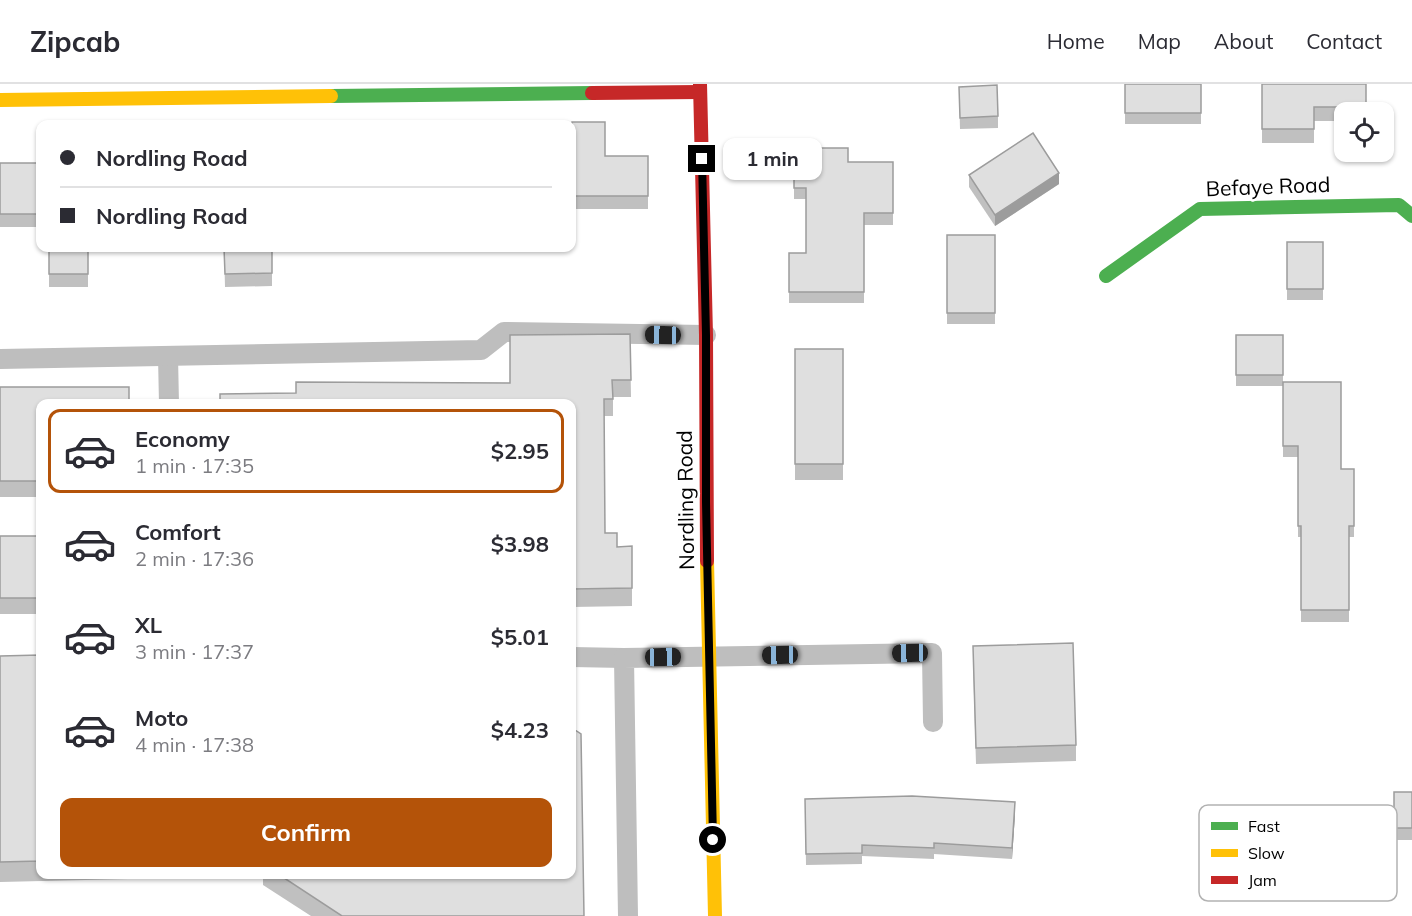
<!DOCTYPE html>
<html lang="en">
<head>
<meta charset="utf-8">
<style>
  :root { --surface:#fff; --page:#f2f2f3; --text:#2b2b33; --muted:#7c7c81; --line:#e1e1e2; --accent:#b45309 }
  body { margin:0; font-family:Mulish,sans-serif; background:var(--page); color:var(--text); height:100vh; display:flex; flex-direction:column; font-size:22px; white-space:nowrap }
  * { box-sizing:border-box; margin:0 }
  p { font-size:20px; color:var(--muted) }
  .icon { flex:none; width:33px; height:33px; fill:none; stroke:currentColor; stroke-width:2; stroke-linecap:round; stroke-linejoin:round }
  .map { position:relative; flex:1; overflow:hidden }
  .sheet { position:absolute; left:36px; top:315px; width:540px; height:480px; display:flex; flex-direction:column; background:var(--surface); border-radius:12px; box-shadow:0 2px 4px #0004 }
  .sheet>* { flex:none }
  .top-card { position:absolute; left:36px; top:36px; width:540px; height:132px; border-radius:12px; box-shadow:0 2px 4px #0004; display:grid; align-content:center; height:132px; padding:0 24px; background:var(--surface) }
  .buttons { position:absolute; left:1334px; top:18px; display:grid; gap:12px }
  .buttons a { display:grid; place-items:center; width:60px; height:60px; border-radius:12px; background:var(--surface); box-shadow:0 2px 4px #0004; font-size:30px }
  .end { position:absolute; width:27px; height:27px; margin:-14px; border:8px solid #000; background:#fff; box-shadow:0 0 0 3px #fff }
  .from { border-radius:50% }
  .bubble { position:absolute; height:42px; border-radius:12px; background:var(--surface); box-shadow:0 2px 4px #0004; font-size:20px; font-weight:700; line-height:42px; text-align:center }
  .car { position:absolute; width:18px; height:36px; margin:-18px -9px; border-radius:8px; box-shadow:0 0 4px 2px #0007; background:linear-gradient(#222 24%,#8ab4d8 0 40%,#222 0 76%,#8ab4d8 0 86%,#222 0) }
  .top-card b { display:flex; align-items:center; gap:21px; height:57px; font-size:22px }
  .top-card b+b { border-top:2px solid var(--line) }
  .top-card i { width:15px; height:15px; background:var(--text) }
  ul { padding:10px 0 0; list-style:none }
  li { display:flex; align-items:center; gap:18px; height:84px; margin:0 12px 9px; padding:0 12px; border:3px solid transparent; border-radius:12px }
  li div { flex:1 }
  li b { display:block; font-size:22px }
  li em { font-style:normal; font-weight:700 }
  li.selected { border-color:var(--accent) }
  li>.icon { width:54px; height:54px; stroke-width:1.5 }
  .button { display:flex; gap:12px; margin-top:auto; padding:12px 24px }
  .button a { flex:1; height:69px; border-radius:12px; background:var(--accent); color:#fff; font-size:24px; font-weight:700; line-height:69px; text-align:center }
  header { display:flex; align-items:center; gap:36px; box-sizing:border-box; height:84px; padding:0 30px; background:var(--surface); border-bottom:2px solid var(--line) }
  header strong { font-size:28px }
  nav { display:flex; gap:33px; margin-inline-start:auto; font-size:21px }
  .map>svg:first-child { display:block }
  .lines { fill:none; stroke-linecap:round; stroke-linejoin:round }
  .lane { stroke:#bebebe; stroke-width:20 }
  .fast { stroke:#4caf50; stroke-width:14 }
  .slow { stroke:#ffc107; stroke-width:14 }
  .jam { stroke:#c62828; stroke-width:14 }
  .wall { fill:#c0c0c0 }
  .shaded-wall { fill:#9c9c9c }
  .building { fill:#dfdfdf; stroke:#9c9c9c; stroke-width:1.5 }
  .route { stroke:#000; stroke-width:8 }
  .labels { text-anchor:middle; stroke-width:5; stroke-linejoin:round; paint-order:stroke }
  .street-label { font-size:21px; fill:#000; stroke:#fff }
  .key { fill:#fff; stroke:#b2b2b2; stroke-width:1.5 }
  .key-label { font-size:16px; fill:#000 }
</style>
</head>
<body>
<header>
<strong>Zipcab</strong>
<nav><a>Home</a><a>Map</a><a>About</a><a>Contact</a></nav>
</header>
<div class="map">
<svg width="1412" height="832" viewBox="0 0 1412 832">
  <rect width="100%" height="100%" fill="#fff"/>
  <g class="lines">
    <g class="lane">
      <path d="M168,272L169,320"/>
      <path d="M0,275L481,266L504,248L706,251"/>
      <path d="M572,573L624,574"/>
      <path d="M628,832L624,574L932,569L933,638"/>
    </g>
    <g class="fast">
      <path d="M331,12L592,9"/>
      <path d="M1106,192L1200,125L1399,121L1412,132"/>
    </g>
    <g class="slow">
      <path d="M0,16L331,12"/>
      <path d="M707,477L715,832"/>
    </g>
    <g class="jam">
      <path d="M700,0L706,251L707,477"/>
      <path d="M592,9L700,8"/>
    </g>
  </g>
  <g class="wall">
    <rect x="1125" y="0" width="76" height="40"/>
    <path d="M1262,0H1366V28H1344V37H1314V59H1262Z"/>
    <path d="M959,3L998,32V44L960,45Z"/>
    <path d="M572,38L605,72H648V125H572Z"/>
    <path d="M794,64L848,78H893V141H864V219H789V169H806V115H794Z"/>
    <rect x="0" y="79" width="40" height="64"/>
    <path d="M969,91L1059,100L995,142L969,103Z"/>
    <rect x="947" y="151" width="48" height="89"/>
    <rect x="1287" y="158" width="36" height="58"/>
    <rect x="49" y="164" width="39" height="39"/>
    <path d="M224,164H297V167L272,168V202L225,203Z"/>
    <path d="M630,250L631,313H613V332H604L605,449L617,463L632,462V522L572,523V320L296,309L510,299Z"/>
    <path d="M1236,251H1283V298L1341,385H1354V453H1349V538H1301V453H1298V373H1283V302H1236Z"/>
    <rect x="795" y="265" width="48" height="131"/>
    <path d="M0,303L40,320V413H0Z"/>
    <rect x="0" y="452" width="40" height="78"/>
    <path d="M40,571V790H261V792L0,798V572Z"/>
    <path d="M973,578L1076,661V677L976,680Z"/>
    <rect x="1394" y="708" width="18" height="48"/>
    <path d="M805,715L1015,730L1012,775L934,770V775L862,772V780L806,781Z"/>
    <path d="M263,790H572L584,832H311L263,801Z"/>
  </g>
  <g class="shaded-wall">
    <path d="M1059,89V100L995,142V131Z"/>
    <path d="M1015,718V730L1012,775V764Z"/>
  </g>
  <g class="building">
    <rect x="1125" y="0" width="76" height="29"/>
    <path d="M1262,0H1366V23H1314V45H1262Z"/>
    <path d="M997,1L998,32L960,34L959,3Z"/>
    <path d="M572,38H605V72H648V112H572Z"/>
    <path d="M1033,49L1059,89L995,131L969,91Z"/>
    <path d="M794,64H848V78H893V129H864V208H789V169H806V104H794Z"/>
    <rect x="0" y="79" width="40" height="51"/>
    <rect x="947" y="151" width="48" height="78"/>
    <rect x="1287" y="158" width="36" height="47"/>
    <rect x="49" y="164" width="39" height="26"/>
    <path d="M224,164H272V189L225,190Z"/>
    <path d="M630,250L631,296H612L613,315H604L605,449H617V463L632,462V504L572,505V320H220V310L296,309V298L510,299V251Z"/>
    <rect x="1236" y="251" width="47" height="40"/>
    <rect x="795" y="265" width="48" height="115"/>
    <path d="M1283,298H1341V385H1354V442H1349V526H1301V442H1298V362H1283Z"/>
    <path d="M0,303H129V320H40V397H0Z"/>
    <rect x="0" y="452" width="40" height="62"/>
    <path d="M1073,559L1076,661L976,664L973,562Z"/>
    <path d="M40,571V777L0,778V572Z"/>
    <path d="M572,644L581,650L584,832H342L278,790H572Z"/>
    <rect x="1394" y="708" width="18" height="36"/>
    <path d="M912,712L1015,718L1012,764L934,759V764L862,761V769L806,770L805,715Z"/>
  </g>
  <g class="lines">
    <path class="route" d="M702,75L706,251V418L713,756"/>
  </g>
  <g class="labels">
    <g class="street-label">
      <text transform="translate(1268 103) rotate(-2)" y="7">Befaye Road</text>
      <text transform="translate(686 416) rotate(-91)" y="7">Nordling Road</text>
    </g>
  </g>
  <rect x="1199" y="721" width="198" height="96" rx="9" class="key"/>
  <rect x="1211" y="738" width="27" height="8" fill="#4caf50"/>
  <rect x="1211" y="765" width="27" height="8" fill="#ffc107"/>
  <rect x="1211" y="792" width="27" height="8" fill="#c62828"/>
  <g class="key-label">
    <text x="1248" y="748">Fast</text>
    <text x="1248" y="775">Slow</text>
    <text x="1248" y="802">Jam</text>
  </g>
</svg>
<div class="buttons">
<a><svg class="icon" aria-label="locate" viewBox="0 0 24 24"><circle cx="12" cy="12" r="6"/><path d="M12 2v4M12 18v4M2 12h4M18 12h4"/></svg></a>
</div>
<i class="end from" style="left:713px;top:756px"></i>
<i class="end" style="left:702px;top:75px"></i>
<div class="bubble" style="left:723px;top:54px;width:99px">1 min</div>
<i class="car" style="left:663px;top:251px;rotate:271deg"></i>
<i class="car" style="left:910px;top:569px;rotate:269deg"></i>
<i class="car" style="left:780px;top:571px;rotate:269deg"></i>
<i class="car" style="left:663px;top:573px;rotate:89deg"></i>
<div class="top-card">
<b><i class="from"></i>Nordling Road</b>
<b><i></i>Nordling Road</b>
</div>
<section class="sheet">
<ul>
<li class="selected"><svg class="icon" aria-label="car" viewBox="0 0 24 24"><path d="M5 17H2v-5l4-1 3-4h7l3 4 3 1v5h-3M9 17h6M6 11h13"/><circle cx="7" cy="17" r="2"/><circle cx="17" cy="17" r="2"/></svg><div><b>Economy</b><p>1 min · 17:35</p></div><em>$2.95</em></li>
<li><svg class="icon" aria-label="car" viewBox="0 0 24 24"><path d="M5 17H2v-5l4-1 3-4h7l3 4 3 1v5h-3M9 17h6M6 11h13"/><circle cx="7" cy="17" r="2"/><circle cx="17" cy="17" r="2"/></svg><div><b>Comfort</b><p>2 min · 17:36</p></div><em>$3.98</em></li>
<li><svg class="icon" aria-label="car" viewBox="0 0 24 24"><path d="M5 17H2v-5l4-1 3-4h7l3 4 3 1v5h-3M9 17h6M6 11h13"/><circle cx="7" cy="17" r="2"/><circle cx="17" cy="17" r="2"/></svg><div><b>XL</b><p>3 min · 17:37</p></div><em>$5.01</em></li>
<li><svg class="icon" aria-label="car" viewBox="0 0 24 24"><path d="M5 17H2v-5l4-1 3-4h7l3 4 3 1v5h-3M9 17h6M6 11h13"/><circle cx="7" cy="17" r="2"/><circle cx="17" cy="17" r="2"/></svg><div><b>Moto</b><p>4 min · 17:38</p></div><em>$4.23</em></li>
</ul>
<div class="button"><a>Confirm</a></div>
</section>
</div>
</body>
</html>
